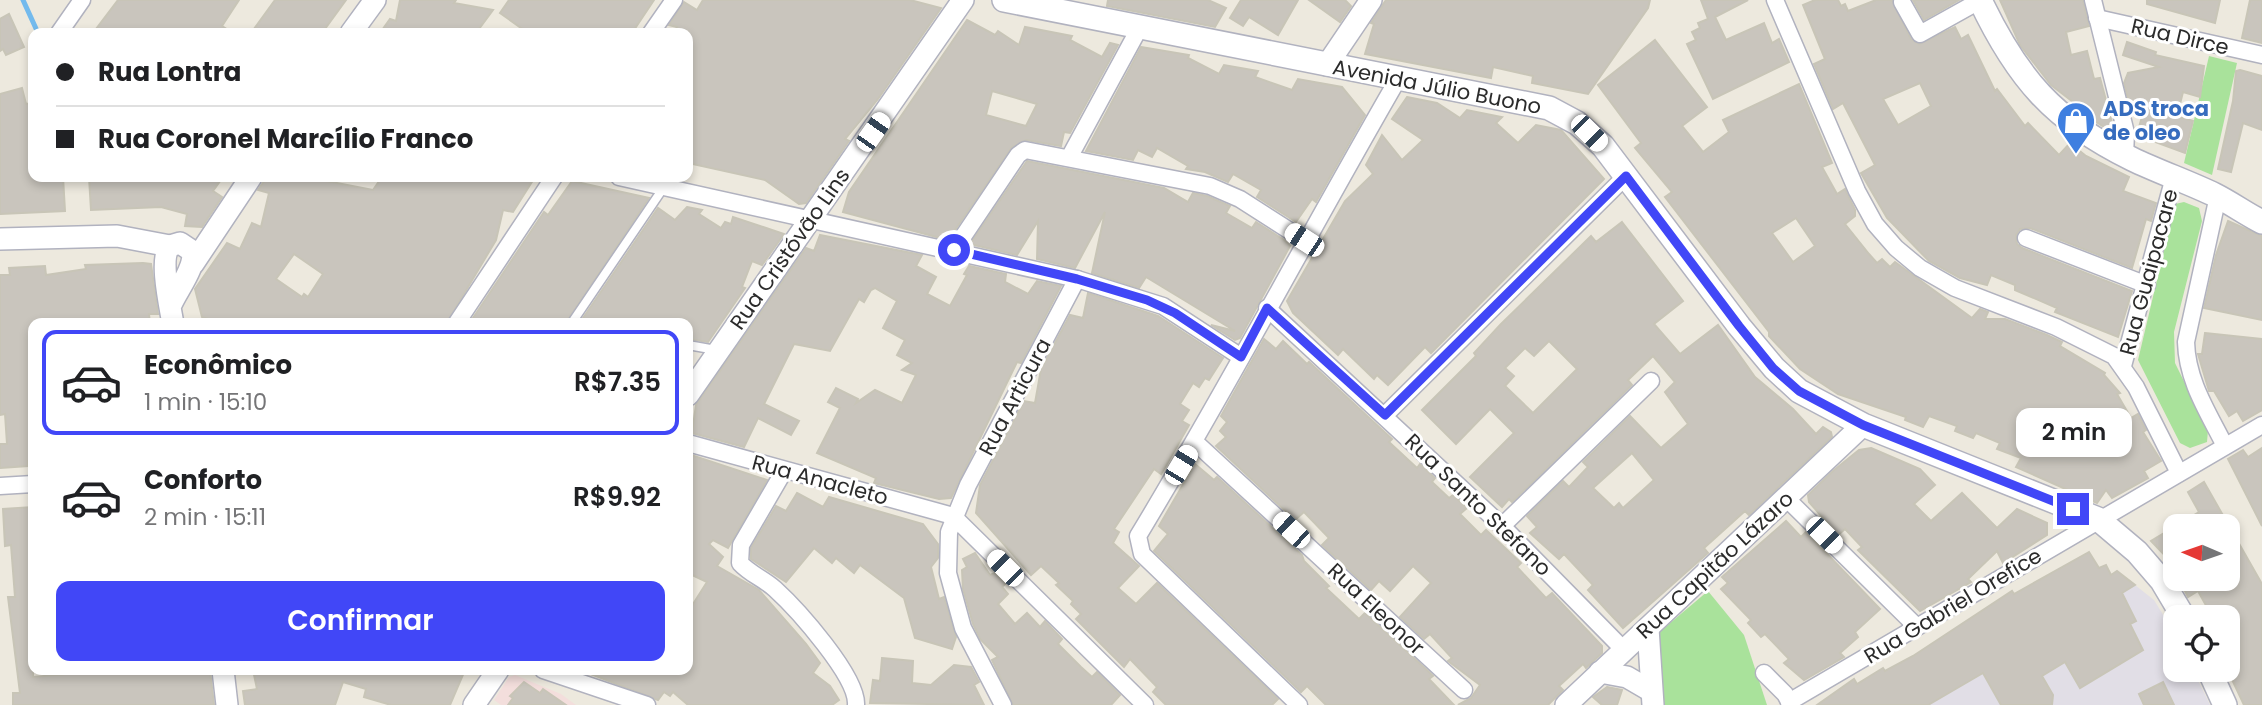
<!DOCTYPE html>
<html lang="pt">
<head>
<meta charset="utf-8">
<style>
  :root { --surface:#fff; --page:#f2f2f2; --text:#202124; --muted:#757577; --line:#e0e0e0; --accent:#4147f7 }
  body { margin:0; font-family:Poppins,sans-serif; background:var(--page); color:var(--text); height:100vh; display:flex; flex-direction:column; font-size:26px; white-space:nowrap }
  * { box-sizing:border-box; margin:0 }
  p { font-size:23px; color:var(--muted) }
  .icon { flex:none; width:38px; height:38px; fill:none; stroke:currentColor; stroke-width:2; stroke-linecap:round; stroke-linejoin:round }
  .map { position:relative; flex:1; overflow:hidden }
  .sheet { position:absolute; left:28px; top:318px; width:665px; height:357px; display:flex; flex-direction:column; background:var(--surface); border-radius:14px; box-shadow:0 4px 10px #0003 }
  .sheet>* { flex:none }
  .guide { position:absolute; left:28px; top:28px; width:665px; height:154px; border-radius:14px; box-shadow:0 4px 10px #0003; display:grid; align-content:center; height:154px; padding:0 28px; background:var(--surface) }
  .needle { width:46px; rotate:272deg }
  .fabs { position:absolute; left:2163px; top:514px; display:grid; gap:14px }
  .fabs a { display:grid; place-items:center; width:77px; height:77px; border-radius:14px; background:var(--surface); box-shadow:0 4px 10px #0003; font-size:35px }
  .end { position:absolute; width:32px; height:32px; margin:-16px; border:9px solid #4147f7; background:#fff; box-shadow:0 0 0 4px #fff }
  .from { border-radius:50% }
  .bubble { position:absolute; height:49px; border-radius:14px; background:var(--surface); box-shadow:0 4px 10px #0003; font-size:23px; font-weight:600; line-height:49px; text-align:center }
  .car { position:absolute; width:21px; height:42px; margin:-21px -10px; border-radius:9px; box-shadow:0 0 5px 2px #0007; background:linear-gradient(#fff 24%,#345 0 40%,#fff 0 76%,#345 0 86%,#fff 0) }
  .guide b { display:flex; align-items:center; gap:24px; height:66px; font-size:26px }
  .guide b+b { border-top:2px solid var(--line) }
  .guide i { width:18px; height:18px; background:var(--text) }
  ul { padding:12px 0 0; list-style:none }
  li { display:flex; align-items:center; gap:21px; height:105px; margin:0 14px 10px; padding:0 14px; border:4px solid transparent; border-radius:14px }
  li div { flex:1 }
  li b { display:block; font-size:26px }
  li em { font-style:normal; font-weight:600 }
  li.selected { border-color:var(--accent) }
  li>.icon { width:63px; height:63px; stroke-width:1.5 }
  .button { display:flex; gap:14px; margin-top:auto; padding:14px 28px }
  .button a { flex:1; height:80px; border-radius:14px; background:var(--accent); color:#fff; font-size:28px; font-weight:600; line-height:80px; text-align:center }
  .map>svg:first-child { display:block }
  .industrial { fill:#e1dee6 }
  .medical { fill:#f3dedc }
  .green { fill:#a9e29b }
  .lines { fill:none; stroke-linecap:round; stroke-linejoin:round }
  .stream { stroke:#73baed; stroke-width:5 }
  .building { fill:#c9c5bd; stroke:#c8c5b7; stroke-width:2; fill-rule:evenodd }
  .service-casing { stroke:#b1b2bf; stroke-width:11 }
  .minor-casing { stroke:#b1b2bf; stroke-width:19 }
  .tertiary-casing { stroke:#b1b2bf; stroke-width:24 }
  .secondary-casing { stroke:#b1b2bf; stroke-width:26 }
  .service { stroke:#fff; stroke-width:8 }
  .minor { stroke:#fff; stroke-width:16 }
  .tertiary { stroke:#fff; stroke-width:21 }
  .secondary { stroke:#fff; stroke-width:23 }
  .route { stroke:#4147f7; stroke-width:9 }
  .labels { text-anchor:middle; stroke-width:6; stroke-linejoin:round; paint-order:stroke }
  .street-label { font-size:21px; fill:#2b2b2b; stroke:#fff }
  .shop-label { font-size:21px; font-weight:bold; fill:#366cbe; stroke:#fff; text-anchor:start }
</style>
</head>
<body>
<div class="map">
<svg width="2262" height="705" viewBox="0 0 2262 705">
  <rect width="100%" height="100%" fill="#ede9de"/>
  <path class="industrial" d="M2135,585L2154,600L2175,634V670H2193L2210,705H1928Z"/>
  <path class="medical" d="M515,675L561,694L576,705H501L494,700L509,677Z"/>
  <g class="green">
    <path d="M2209,56L2237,63L2212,175L2184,163Z"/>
    <path d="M2184,202L2199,208L2202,221L2174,332L2175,363L2208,430L2207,442L2190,448L2180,443L2138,360L2175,204Z"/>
    <path d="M1708,591L1744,635L1767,705H1659L1650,640Z"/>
  </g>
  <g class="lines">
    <path class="stream" d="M23,0L38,33"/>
  </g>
  <g class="building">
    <path d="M118,0H239L222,26L233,33H93Z"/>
    <path d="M275,0H346L322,33H251Z"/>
    <path d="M400,0H456L454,3L493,10L476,33H380L390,19L396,21Z"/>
    <path d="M509,0H654L632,33H528L500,13Z"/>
    <path d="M703,0H910L941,8L878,99L845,139L849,141L806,203L799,204L765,180L688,163V33H675L677,27L669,25L684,2L697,10Z"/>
    <path d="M1108,0H1208L1226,8L1215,27L1107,6Z"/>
    <path d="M1241,0H1298L1278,35L1249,17L1243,26L1230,18Z"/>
    <path d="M1309,0H1345L1351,6L1340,22Z"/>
    <path d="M1386,0H1650L1648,8L1588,94L1532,83L1533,76L1493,67L1491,78L1365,54L1374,24L1371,23Z"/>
    <path d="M1701,0H1748L1715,17L1726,40L1764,23L1772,43L1779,39L1789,62L1713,99L1687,44L1696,40L1692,32L1700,28L1698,23L1708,19Z"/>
    <path d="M1815,0H1838L1841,6L1845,4L1848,11L1876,0H1892L1911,39L1919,44L1955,27L1961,39L1968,35L1995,91L1997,89L2025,126L2028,123L2059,155L2070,143L2086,156L2129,177L2123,191L2156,203L2151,221L2146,219L2132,268L2030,228L2020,229L2016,235L2017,244L2022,248L2132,291L2118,337L2055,312L2057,308L2015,290V285L1991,275L1987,285L1960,278L1929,261L1887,218L1861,173L1875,165L1843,103L1833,109L1814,64L1825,59L1803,5ZM1920,83L1931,106L1898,125L1883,99Z"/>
    <path d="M1913,0H1959L1924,20Z"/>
    <path d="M2000,0H2083L2089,26L2066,32L2071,55L2087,51L2094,79L2100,78L2115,134L2093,120L2094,118L2051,85L2020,45Z"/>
    <path d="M2147,0H2220L2215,23L2147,4Z"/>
    <path d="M2250,0H2262V43L2242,38Z"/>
    <path d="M9,14L24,47L6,55L3,49L0,51V19Z"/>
    <path d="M967,20L995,35L998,31L1019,45L1025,27L1072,36L1070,40L1102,57L1110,43L1118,45L1070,133L1064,132L1061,146L1026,140L1012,147L948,240L843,212L849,192ZM992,91L1037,104L1026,126L986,115Z"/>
    <path d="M1655,40L1707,107L1682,126L1703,152L1729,132L1723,120L1799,84L1832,163L1822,167L1837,194L1845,189L1855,210V216L1845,224L1869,254L1877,263L1882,259L1890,267L1895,262L1972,318L1980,309L1988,312L1985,319H2005L2047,335L2062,342L2060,346L2105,373L2104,375L2120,393L2117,394L2131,418L2138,414L2146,430L2143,432L2161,461L2144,471L2148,478L2112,498L2106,490L2097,503L2016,467L2021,458L1997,449L2000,443L1976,433L1973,438L1955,431L1957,426L1929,416L1923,427L1905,420L1906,417L1838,394L1800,369L1769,336V332L1665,197L1672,192L1635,148L1641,143L1598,85ZM1796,218L1815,246L1793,262L1772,233Z"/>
    <path d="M2127,42L2156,52L2155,55L2204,66L2200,97L2183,92L2177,116L2193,121L2185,153L2155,142L2158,132L2139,127L2144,110L2130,107L2124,83L2128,73L2159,67L2123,55Z"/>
    <path d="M1141,47L1189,55L1188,58L1219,74L1224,65L1258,71L1255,77L1292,90L1298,79L1342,87L1365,115L1316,202L1312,199L1296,222L1257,197L1261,190L1233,174L1228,182L1205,172L1186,169L1188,166L1157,148L1152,157L1138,150L1133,160L1086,151Z"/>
    <path d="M2240,70L2262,76V130L2243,123L2231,172L2218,169L2233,101L2236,71Z"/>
    <path d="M22,88L26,104L33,103V177H63L65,211L0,214V94Z"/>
    <path d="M1407,97L1437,103L1460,118L1467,110L1502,117L1496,123L1518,143L1536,125L1561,130L1604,179L1431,353L1425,347L1388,385L1377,375L1374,379L1343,349L1338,355L1293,313L1287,301L1345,201L1373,174L1366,165L1382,135L1402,160L1423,140L1392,119Z"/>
    <path d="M1027,161L1164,188L1188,202L1193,193L1207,196L1230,206L1226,213L1252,228L1256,222L1284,240L1290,246L1240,338L1235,340L1211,325L1235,331L1146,277L1139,288L1092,273L1105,212L1075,268L1037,259L1038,221L1017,255L970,244Z"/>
    <path d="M89,177H223L213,191L222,197L202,227L185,226L187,214L161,207L91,210Z"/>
    <path d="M267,177H306L373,190L382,177H535L513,212L503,210L496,240L446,324H223L202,317L195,289L227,243L240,249L252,223L261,227L269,193L258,190ZM294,254L323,274L308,297L304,294L302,297L276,279Z"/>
    <path d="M572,181L649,198L565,324H469L544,212L548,215Z"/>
    <path d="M687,207L702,210L699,214L721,228L725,222L731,224L733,217L784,234L762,265L752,261L742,287L745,288L708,342L688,339V324H579L658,208L675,220Z"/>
    <path d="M2228,221L2262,236V320L2204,308L2216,255Z"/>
    <path d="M1622,222L1683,301L1654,324L1680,354L1718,325L1755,377L1793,409L1816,434L1823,427L1831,432L1832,437L1749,515L1745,511L1704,548L1708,553L1623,628L1588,590L1593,585L1564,554L1559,559L1530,533L1537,527L1527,516L1563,481L1569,487L1588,467L1583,462L1630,416L1661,448L1688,424L1665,392L1675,382L1653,356L1628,380L1632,385L1512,502L1509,499L1502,507L1470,477L1514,433L1490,409L1456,444L1422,410L1476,356L1474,353L1501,324L1591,236L1596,242ZM1549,341L1577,369L1533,413L1505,386L1514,376L1505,368L1525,348L1534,356ZM1632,453L1654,480L1623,508L1619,503L1614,508L1593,488Z"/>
    <path d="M820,235L922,255L916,266L936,277L927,294L950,306L967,275L964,274L969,266L1006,274L1005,282L1028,294L1037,281L1061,286L1021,363L1017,362L951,498L939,499L874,483L876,478L817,453L840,408L828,402L836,388L858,399L856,403L875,390L902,403L916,375L902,370L912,363L897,355L905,340L883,328L897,301L875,288L871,290L864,302L859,299L830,351L794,344L764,404L799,421L791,435L758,418L744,447L692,433L696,405L806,248L814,251Z"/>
    <path d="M143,263L151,264L158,314H149L150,324H33V460L28,461V466L0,468V444H7L5,414L0,415V275H10L9,268L45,266L46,275L86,269L85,265Z"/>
    <path d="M1088,293L1158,316L1223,358L1209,380L1205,378L1199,387L1193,383L1180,404L1189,410L1182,421L1189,425L1161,474L1154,469L1114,529L1119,532L1113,543L1139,566L1118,588L1136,604L1157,583L1278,699L1272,705H1166L1153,692L1157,687L1130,659L1124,667L1076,619L1081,614L1071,604L1073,601L1056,585L1059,583L1041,566L1031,575L976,513L980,485L1024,401L1035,403L1041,369L1070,315L1083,318Z"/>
    <path d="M2205,333L2262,339V410L2243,421L2237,411L2229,416L2214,391H2209L2198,354H2202Z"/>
    <path d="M1264,339L1276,349L1283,341L1307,364L1309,362L1392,439L1389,442L1417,468L1420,464L1435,478L1432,482L1449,498L1453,495L1467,508L1460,514L1481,535L1486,530L1521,563L1517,567L1546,598L1552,593L1602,646V653L1586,668L1583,664L1559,686L1563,690L1548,705H1458L1471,698L1480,685L1448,661L1452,658L1430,634L1424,639L1400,617L1431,583L1413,566L1390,591L1379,581L1371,590L1322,545L1329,538L1304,512L1295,520L1216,446L1226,437L1220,431L1227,422L1221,416Z"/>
    <path d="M1871,448L1920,469L1935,485L1914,504L1931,521L1962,493L1997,528L2017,509L2047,523V535L2003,563L1997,551L1968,579L1971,582L1920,611L1858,550L1862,547L1845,529L1838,535L1809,502L1808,495L1833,471L1859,450Z"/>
    <path d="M2262,448V526L2228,459L2243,450L2248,457Z"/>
    <path d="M688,454L767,480L728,548L713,540L709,544L723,557L717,566L759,590L806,644L820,663L813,673L830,686L839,700L832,705H688L673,692L670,696L664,692L658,700L583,671L688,670V612L707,582L688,573Z"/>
    <path d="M1195,464L1214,480L1217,477L1302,555L1304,561L1329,586L1326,588L1359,619L1365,613L1428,671L1433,676L1429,679L1454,705H1326L1307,686L1301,692L1154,551L1168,534L1159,526Z"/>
    <path d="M2204,482L2262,584V705H2244L2228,671V618H2213L2198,591L2188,597L2179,579H2193L2195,582L2228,579V527H2175V566L2151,541L2199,512L2188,492Z"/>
    <path d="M797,493L823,507L829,497L923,524L938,544V558L931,567L939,599L944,597L956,637L952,649L915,638L904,598L860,565L854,573L836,558L832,563L814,548L786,582L751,559V548L776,506L786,511Z"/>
    <path d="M33,507V677L65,674V670H210L214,705H13V693H20L8,597H15L11,545L5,546L3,509Z"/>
    <path d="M1786,521L1801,537L1806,532L1880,609L1855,632L1858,637L1840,653L1844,657L1804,680L1784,663L1789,659L1765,634L1761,637L1748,623L1751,620L1721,589L1728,583L1722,577Z"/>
    <path d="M2089,552L2099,568L2106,565L2111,575L2117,571L2135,585L2122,593L2136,621L2130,624L2143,650L2080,688L2065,662L2042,676L2053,695L2052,705H2001L1983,673L1928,705H1817L1854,679L1857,684L1883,668L1885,671L1913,656L2012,591L2014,594Z"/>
    <path d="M975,553L990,575L995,573L1006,583L1002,587L1008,594L998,604L1015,624L1027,613L1040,627L1045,621L1062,639L1058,644L1081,667L1092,677L1097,672L1120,695L1111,705H1013L992,660L998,657L980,639L973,624L963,589L962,570L967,567L963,559Z"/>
    <path d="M882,658L913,661L912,683L931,685L954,665L971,667L979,682L974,685L984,705L870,703L873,680L880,681Z"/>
    <path d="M253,670L269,673L270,670H465L450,705H391L364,697L366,689L343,682L335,705H245L243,691L257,689Z"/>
    <path d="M524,682L540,693L543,689L566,705H508L513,698L510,696Z"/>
    <path d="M2163,682L2174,705H2144L2139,694Z"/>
    <path d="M1607,687L1622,690L1617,705H1602L1593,697Z"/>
  </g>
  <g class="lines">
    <g class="service-casing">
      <g id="service">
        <path d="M571,324L664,187"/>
        <path d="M688,345L716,350"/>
      </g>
    </g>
    <g class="minor-casing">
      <g id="minor">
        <path d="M1775,0L1857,191L1875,224L1896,248L1920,268L1955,288L2056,327L2114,356L2136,387L2179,473"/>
        <path d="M2093,0L2126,133L2125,155"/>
        <path d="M1902,2L1920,34L1981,0"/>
        <path d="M2097,18L2262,55"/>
        <path d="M59,33L82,0"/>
        <path d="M651,33L674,0"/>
        <path d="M1070,156L1140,27"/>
        <path d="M619,177L1077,279L1163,306L1241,357"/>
        <path d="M2218,196L2186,342C2187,381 2208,412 2225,446"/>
        <path d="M2026,238L2147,285"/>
        <path d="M954,250L1018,155L1025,150L1210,186L1240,199L1304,240"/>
        <path d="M1267,308L1502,526L1624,650"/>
        <path d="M456,324L554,177"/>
        <path d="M2123,366L2174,177"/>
        <path d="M1385,415L1626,176"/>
        <path d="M1195,442L1464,690"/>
        <path d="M688,443L953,516L1145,705"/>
        <path d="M784,471L741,545L740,563C750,574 764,579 775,589C797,609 858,677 856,705"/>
        <path d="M0,486L33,484"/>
        <path d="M1787,499L1917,627"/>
        <path d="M1502,526L1651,381"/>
        <path d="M543,670L647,705"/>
        <path d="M1764,673L1785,694L1791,705"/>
        <path d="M1789,702L2262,425"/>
        <path d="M1003,705L963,628L948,573L949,532L968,485L1077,279"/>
        <path d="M1299,705L1142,554L1138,536C1229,386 1310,231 1398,79"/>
      </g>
    </g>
    <g class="tertiary-casing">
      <g id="tertiary">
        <path d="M351,33L375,0"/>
        <path d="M1327,65L1371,0"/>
        <path d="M0,239L117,236L170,246"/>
        <path d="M193,264L251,177"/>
        <path d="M170,307C176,291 197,267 192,251L180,243L170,246C159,258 170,306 173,324"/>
        <path d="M688,395L963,0"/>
        <path d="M1648,628L1653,705"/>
        <path d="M223,670L227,705"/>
        <path d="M1600,672L1627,677L1651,691"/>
        <path d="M474,705L498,670"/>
        <path d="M1566,705L1863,425"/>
      </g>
    </g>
    <g class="secondary-casing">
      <g id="secondary">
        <path d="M1004,0L1549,108L1577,123L1603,146L1739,326L1774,368L1799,391L1863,425L2098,519L2137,552L2162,581L2184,618"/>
        <path d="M1980,0C2017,78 2054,121 2132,159C2159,172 2188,182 2215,195C2231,203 2246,214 2262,222"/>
        <path d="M2209,670L2225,705"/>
      </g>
    </g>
    <use href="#service" class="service"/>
    <use href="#minor" class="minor"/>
    <use href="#tertiary" class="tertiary"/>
    <use href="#secondary" class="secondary"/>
  </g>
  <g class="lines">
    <path class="route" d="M954,250L1077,279L1147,300L1175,313L1241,357L1267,308L1385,415L1626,176L1739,326L1773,368L1799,391L1863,425L2073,509"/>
  </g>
  <defs>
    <g id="shop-pin" transform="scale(2.0125)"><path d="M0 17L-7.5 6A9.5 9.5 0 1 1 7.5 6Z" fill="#3f7fe0" stroke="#fff"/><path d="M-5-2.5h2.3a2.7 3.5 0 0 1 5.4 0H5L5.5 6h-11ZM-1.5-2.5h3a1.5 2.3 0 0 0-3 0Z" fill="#fff"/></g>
  </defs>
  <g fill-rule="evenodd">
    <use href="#shop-pin" x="2076" y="121"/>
  </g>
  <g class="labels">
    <g class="street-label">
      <text transform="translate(2180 37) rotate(13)" y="7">Rua Dirce</text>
      <text transform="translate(1437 87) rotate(11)" y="7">Avenida Júlio Buono</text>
      <text transform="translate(790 249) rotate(-55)" y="7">Rua Cristóvão Lins</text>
      <text transform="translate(2149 272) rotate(-75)" y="7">Rua Guaipacare</text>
      <text transform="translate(1015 397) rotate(-62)" y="7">Rua Articura</text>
      <text transform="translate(820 480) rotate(15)" y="7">Rua Anacleto</text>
      <text transform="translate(1478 505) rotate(44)" y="7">Rua Santo Stefano</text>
      <text transform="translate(1715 565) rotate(-43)" y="7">Rua Capitão Lázaro</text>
      <text transform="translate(1953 606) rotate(-31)" y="7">Rua Gabriel Orefice</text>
      <text transform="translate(1376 609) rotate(43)" y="7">Rua Eleonor</text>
    </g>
    <g class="shop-label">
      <text x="2103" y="116">ADS troca<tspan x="2103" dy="24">de oleo</tspan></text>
    </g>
  </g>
</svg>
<div class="fabs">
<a><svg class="needle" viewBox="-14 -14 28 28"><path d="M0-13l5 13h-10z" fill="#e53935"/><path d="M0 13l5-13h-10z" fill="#757577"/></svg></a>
<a><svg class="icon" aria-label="locate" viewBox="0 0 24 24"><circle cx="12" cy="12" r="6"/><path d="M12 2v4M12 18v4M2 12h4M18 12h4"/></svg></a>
</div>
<i class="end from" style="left:954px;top:250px"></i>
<i class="end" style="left:2073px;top:509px"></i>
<div class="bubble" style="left:2016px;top:408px;width:116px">2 min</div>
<i class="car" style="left:873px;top:132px;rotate:35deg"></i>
<i class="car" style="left:1589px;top:133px;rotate:135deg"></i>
<i class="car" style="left:1304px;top:240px;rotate:303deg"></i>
<i class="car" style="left:1181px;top:465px;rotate:31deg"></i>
<i class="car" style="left:1291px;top:530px;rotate:313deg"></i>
<i class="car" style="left:1824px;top:535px;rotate:135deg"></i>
<i class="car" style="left:1005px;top:568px;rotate:315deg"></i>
<div class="guide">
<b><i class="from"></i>Rua Lontra</b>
<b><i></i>Rua Coronel Marcílio Franco</b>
</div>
<section class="sheet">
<ul>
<li class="selected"><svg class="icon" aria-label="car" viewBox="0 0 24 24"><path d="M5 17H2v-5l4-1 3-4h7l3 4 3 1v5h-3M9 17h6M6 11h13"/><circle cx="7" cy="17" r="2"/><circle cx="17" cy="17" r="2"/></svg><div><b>Econômico</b><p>1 min · 15:10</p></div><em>R$7.35</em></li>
<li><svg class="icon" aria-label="car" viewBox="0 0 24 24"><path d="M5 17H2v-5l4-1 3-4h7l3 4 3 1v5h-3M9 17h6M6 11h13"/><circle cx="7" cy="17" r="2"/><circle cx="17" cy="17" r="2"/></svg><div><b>Conforto</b><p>2 min · 15:11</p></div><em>R$9.92</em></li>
</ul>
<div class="button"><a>Confirmar</a></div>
</section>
</div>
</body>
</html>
